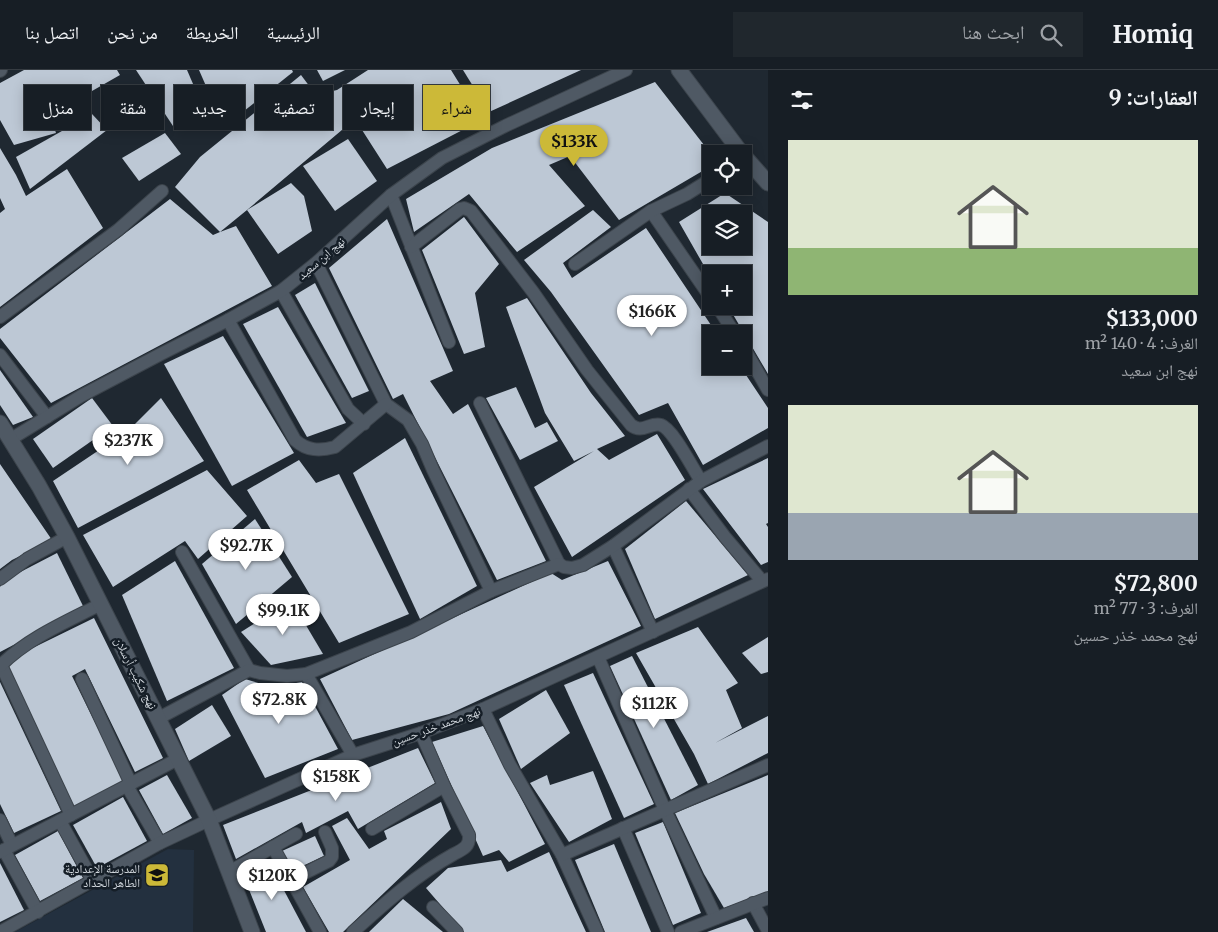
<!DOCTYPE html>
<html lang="ar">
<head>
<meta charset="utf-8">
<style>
	:root { --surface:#171e25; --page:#20272d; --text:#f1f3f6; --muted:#9ea2a7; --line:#363c42; --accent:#ccb938 }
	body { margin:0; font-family:Merriweather,"Noto Naskh Arabic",serif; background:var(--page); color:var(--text); direction:rtl; height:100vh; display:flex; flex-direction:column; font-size:19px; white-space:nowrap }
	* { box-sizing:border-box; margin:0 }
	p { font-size:16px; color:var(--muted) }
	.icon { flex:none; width:28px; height:28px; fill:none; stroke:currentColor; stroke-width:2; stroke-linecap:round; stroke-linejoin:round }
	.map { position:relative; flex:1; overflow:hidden; direction:ltr }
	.side { display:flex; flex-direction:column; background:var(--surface); width:450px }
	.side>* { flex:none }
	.top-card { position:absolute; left:15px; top:15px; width:475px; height:45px; direction:rtl; display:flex; gap:10px }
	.buttons { position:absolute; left:702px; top:75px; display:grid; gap:10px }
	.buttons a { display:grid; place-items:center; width:50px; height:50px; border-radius:0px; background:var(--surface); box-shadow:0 2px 12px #0003,0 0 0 1px var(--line); font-size:25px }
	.price { position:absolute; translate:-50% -42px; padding:0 11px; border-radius:18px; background:#fff; color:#222; font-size:16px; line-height:32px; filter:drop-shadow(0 1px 2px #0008) }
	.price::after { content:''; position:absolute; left:50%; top:30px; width:15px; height:11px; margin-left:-8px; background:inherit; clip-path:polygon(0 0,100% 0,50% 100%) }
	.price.on { background:var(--accent); color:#111 }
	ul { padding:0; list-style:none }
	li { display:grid; align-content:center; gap:10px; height:265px; padding:0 20px }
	li span { display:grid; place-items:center; height:155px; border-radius:0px; color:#555 }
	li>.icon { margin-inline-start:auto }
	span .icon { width:90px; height:90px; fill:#fffc; stroke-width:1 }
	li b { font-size:21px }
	h2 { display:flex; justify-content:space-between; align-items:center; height:60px; padding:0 20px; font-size:21px }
	.chip { padding:0 18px; border-radius:0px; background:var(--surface); box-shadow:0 2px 12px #0003,0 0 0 1px var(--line); font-size:18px; line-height:45px }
	.chip.on { background:var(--accent); color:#111 }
	header { display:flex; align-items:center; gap:30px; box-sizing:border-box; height:70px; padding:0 25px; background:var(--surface); border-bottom:1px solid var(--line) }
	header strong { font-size:24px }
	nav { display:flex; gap:28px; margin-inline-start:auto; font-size:18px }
	.search { width:350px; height:45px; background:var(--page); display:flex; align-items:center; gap:12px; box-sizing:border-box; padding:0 18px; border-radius:0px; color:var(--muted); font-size:19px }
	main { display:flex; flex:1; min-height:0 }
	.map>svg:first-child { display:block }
</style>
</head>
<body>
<header>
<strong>Homiq</strong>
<div class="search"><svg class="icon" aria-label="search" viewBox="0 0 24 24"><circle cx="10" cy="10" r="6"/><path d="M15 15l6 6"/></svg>ابحث هنا</div>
<nav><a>الرئيسية</a><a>الخريطة</a><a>من نحن</a><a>اتصل بنا</a></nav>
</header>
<main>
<section class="side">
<h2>العقارات: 9<svg class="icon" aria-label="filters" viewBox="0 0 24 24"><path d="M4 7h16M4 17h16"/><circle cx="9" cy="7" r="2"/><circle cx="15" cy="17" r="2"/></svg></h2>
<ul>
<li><span style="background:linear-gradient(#dfe7d0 70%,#8fb573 0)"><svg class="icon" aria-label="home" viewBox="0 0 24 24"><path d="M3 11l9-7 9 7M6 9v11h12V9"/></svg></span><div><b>$133,000</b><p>الغرف: 4 · 140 m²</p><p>نهج ابن سعيد</p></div></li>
<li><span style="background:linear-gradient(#dfe7d0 70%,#9aa5b1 0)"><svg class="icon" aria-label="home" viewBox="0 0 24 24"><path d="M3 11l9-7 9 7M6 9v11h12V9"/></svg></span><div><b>$72,800</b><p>الغرف: 3 · 77 m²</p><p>نهج محمد خذر حسين</p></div></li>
</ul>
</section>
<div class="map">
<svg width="768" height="862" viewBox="0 0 768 862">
	<rect width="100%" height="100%" fill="#1f2831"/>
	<!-- built -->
	<path fill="#23303f" d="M168,779L194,780L193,862H15Z"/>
	<!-- building -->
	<g fill="#bdc8d5" fill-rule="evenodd">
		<path d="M24,0H117L120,5L50,45L56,63L14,75L0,50V13Z"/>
		<path d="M136,0H187L203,37L173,56Z"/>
		<path d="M199,0H292L293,2L224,57Z"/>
		<path d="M317,0H345L323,11Z"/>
		<path d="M368,0H451L482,50L387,99L355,49L247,140L291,113L304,126L312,161L278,184L247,140L220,162L236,156L272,216L51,333L0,268V259L170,129L213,165L220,162L175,117L200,87L301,5L316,25L337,20Z"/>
		<path d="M463,0H581L489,42Z"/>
		<path d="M655,12L711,84V96L619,150L570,86L549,95L585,136L517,182L469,124L414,162L406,129L492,78Z"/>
		<path d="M92,44L107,60L30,119L16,87Z"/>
		<path d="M165,63L181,84L139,111L122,88Z"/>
		<path d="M348,69L377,111L335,141L303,96Z"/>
		<path d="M0,78L16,105L26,126L67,99L103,158L0,237V143L5,139L0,128Z"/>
		<path d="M725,123L768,152V304L728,236H744V204H711V208L679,152ZM711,144H744V176H711Z"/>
		<path d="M593,140L611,157L563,193L572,208L646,158L717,264H711V296H740L768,338V358L703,395L668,333L639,345L551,222L524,190Z"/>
		<path d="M464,147L499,194L475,223L485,277L464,284L422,180Z"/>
		<path d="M387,149L453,301L430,311L453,344L468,334L546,491L497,510L403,324L393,329L329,198Z"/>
		<path d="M315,213L369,321L352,328L295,225Z"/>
		<path d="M527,228L591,323L625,366L597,379L609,390L657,364L685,410L572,487L534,417L594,381L574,391L545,343L506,237Z"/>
		<path d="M278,237L346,353L307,367L243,254Z"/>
		<path d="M223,266L294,383L232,416L164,294Z"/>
		<path d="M0,300L33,347L13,355L0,335Z"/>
		<path d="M516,317L535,358L547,352L558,371L520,390L486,328Z"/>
		<path d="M92,328L113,356L53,398L33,369Z"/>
		<path d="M161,328L204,391L78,458L53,411L129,360Z"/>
		<path d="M405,368L477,516L420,549L353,403Z"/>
		<path d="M768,388V453L766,454L768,457V492L761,495L703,419Z"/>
		<path d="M299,390L316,413L339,404L409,544L339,573L247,420Z"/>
		<path d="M0,394L52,470L12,490L0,499Z"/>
		<path d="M207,400L247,446L198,489L185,471L113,517L83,465Z"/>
		<path d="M686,431L748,505L655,549L625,479Z"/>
		<path d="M255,449L292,507L236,554L202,494Z"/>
		<path d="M57,483L84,538L0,582V517L5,510Z"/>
		<path d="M175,491L234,598L167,631L122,525Z"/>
		<path d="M608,491L641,556L449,644L352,670L320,609L551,503L562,510Z"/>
		<path d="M291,530L323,584L271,595L241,562Z"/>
		<path d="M94,548L163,688L135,702L85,599L72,606L125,713L74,738L2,593Z"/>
		<path d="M698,557L738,613L726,620L742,658L715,673L768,646V683L708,714L694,684L636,583Z"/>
		<path d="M768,567V602L761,604L742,583Z"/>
		<path d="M632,586L698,715L671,730L610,596Z"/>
		<path d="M593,603L654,734L624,748L564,615Z"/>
		<path d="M245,609L272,617L302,612L338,679L265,708L222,625Z"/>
		<path d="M0,612L61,741L14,763L0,734Z"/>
		<path d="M546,620L570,663L521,699L499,649Z"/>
		<path d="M212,635L231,666L189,691L175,659Z"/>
		<path d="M483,656L545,774L509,792L499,780L483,786L432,672Z"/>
		<path d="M418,678L435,713L358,759L348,741L306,763L302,752L236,789L223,755Z"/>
		<path d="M593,701L612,749L569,772L530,713L547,705L550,715Z"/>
		<path d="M167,705L192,748L163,764L139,720Z"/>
		<path d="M768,705V822L724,838L704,804L675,743Z"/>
		<path d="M123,727L147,771L97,798L73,755Z"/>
		<path d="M441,732L451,759L343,862H329L303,817L350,790L332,756L347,748L369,779L387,769L384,761Z"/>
		<path d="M663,752L701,843L673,855L635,763Z"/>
		<path d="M58,761L83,808L40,831L15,785Z"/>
		<path d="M315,766L324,786L294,800L282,781Z"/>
		<path d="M614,774L651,862H605L575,790Z"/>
		<path d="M549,782L586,862H464L426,818L448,798L501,790L507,802Z"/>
		<path d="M269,792L306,862H266L242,802Z"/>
		<path d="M0,793L24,840L0,852Z"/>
		<path d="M403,829L443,862H369Z"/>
		<path d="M746,848L754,862H707Z"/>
	</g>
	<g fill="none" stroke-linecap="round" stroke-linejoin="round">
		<defs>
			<g id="street">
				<path d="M0,1L1,0"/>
				<path d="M391,125L449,272"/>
				<path d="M651,141L711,228"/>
				<path d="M411,177L460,139L464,138L471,141L533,222L587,300L631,355C642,364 650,352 661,355C673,359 693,399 701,411"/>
				<path d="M316,193L386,334L408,350L422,374L433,400L491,521"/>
				<path d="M575,194L651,141L687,124L711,109"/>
				<path d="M281,221L348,339L364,354"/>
				<path d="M717,236L735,264"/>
				<path d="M0,247L118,160L162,121"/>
				<path d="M228,250L295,370C307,381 320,381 335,377L386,334"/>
				<path d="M744,278L768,320"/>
				<path d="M0,285L47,347"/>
				<path d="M480,333L559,494"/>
				<path d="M11,369L81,326L159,285L228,250L281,221L316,193L391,125L442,88L505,56L626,0"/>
				<path d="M689,419L725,467L762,511"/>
				<path d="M613,476L653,562"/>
				<path d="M182,482L249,600"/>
				<path d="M0,509L27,489L67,467"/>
				<path d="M598,587L665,740L716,848"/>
				<path d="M1,595L71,745"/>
				<path d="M0,596C28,568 66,552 101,534"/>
				<path d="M306,604L353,685"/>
				<path d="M82,609L131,714"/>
				<path d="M483,639L510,695L562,785L597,862"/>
				<path d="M159,648L249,600L260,603L287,606L306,604L411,562L491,521L559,494L564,497L572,498L583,495L613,476L701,411L768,376"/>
				<path d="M127,716L160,773"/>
				<path d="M0,750L12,775"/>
				<path d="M60,751L93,811"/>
				<path d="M623,758L668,862"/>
				<path d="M372,759L444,716"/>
				<path d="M273,777L320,862"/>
				<path d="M4,780L38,842"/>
				<path d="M0,782L178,689"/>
				<path d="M562,785L768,695"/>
				<path d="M229,802L296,764"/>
				<path d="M291,810L329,791L332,787V778L325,762"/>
				<path d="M753,833L768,861"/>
				<path d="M433,837L457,862"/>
				<path d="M0,862L160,773L209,750L353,685L421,663L483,639L768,509"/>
				<path d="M353,862C385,833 416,805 454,784C464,779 470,776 469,765L444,716L421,663"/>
				<path d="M681,862L768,828"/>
			</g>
			<g id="secondary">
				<path d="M679,0L742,84"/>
				<path d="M744,86L768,113"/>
				<path d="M0,353L39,416L67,467L209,750L252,862"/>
			</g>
		</defs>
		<!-- street casing -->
		<use href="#street" stroke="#3c444c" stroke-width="14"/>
		<!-- secondary casing -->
		<use href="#secondary" stroke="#3c444c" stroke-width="17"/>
		<!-- street -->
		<use href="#street" stroke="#4f5964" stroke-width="12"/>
		<!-- secondary -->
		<use href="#secondary" stroke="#4f5964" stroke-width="15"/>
	</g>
	<!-- icons -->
	<defs>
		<symbol id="school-square" viewBox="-11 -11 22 22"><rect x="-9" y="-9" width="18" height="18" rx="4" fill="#ccb938" stroke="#151e27"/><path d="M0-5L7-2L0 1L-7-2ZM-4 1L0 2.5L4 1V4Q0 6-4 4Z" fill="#111"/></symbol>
	</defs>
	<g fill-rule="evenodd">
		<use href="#school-square" x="143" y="791" width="28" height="28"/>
	</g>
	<g text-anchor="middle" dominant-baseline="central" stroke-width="5" stroke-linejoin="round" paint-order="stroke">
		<!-- street labels -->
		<g font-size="12" fill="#d1d7dd" stroke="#151e27">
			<text transform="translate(321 188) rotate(-41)">نهج ابن سعيد</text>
			<text transform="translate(136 603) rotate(63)">نهج شكيب أرسلان</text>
			<text transform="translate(436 656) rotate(-20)">نهج محمد خذر حسين</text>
		</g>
		<!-- poi labels -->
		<g font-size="12" fill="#d1d7dd" stroke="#151e27" text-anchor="end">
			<text x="140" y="798">المدرسة الإعدادية<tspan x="140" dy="14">الطاهر الحداد</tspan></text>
		</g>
	</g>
</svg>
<div class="buttons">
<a><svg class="icon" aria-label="locate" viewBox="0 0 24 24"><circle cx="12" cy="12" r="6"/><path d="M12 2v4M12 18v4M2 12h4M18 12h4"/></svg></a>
<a><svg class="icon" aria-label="layers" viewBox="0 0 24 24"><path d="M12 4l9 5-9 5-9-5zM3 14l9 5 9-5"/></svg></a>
<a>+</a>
<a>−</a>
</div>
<b class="price on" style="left:574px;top:97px">$133K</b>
<b class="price" style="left:652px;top:267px">$166K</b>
<b class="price" style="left:128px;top:396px">$237K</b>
<b class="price" style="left:246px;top:501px">$92.7K</b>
<b class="price" style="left:283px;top:566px">$99.1K</b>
<b class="price" style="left:279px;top:655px">$72.8K</b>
<b class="price" style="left:654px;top:659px">$112K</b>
<b class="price" style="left:336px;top:732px">$158K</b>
<b class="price" style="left:272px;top:831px">$120K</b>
<div class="top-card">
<a class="chip on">شراء</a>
<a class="chip">إيجار</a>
<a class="chip">تصفية</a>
<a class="chip">جديد</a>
<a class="chip">شقة</a>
<a class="chip">منزل</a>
</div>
</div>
</main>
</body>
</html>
